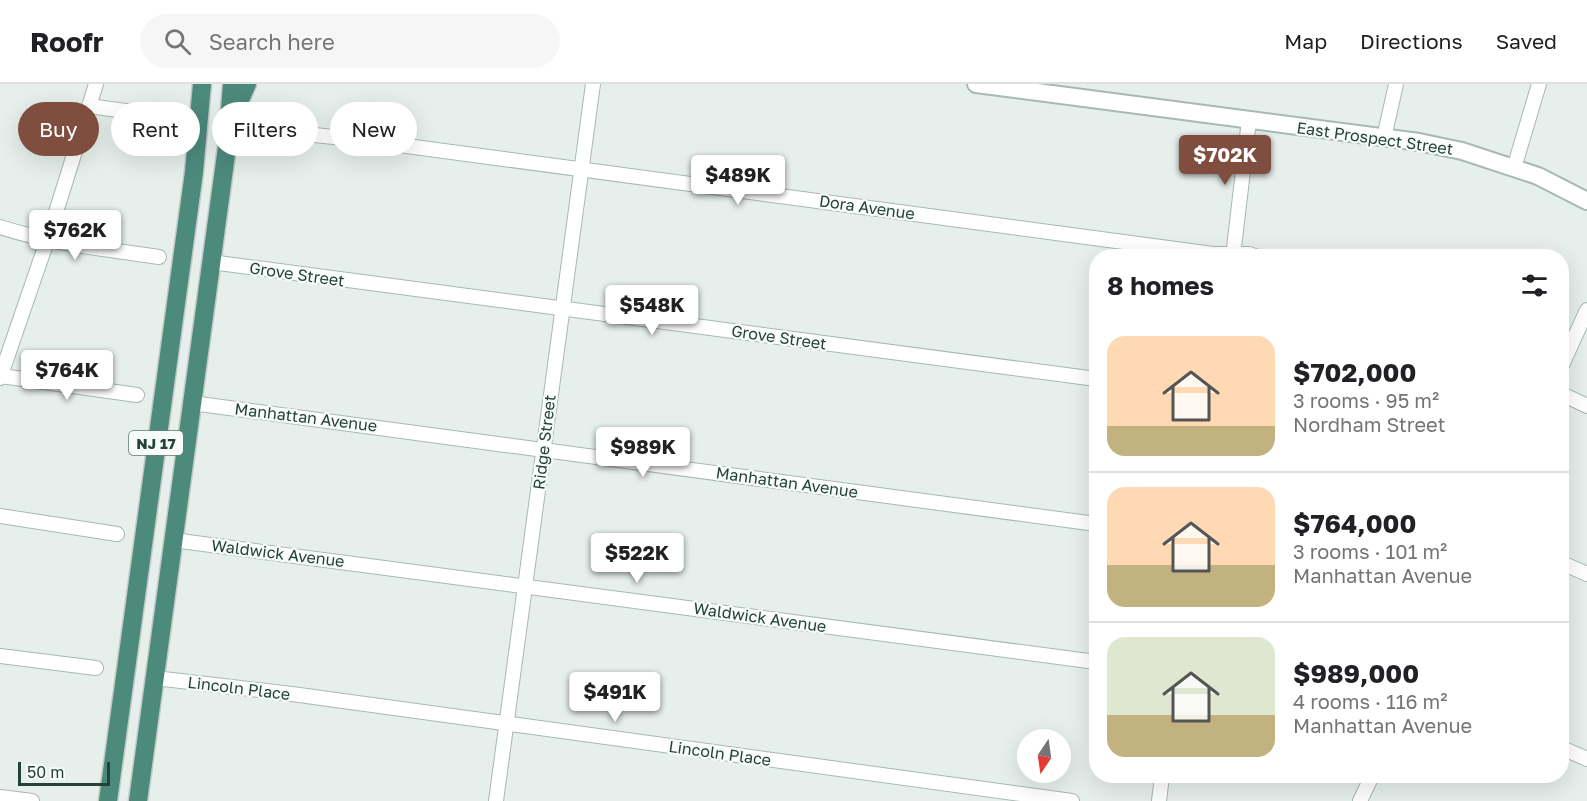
<!DOCTYPE html>
<html lang="en">
<head>
<meta charset="utf-8">
<style>
	:root { --surface:#fff; --page:#f6f6f6; --text:#202124; --muted:#757577; --line:#e0e0e0; --accent:#7f4e3f }
	body { margin:0; font-family:"Golos Text",sans-serif; background:var(--page); color:var(--text); height:100vh; display:flex; flex-direction:column; font-size:22px; white-space:nowrap }
	* { box-sizing:border-box; margin:0 }
	p { font-size:20px; color:var(--muted) }
	.icon { flex:none; width:33px; height:33px; fill:none; stroke:currentColor; stroke-width:2; stroke-linecap:round; stroke-linejoin:round }
	.map { position:relative; flex:1; overflow:hidden }
	.side { position:absolute; left:1089px; top:165px; width:480px; height:534px; display:flex; flex-direction:column; background:var(--surface); border-radius:24px; box-shadow:0 6px 24px #0002 }
	.side>* { flex:none }
	.top-card { position:absolute; left:18px; top:18px; width:570px; height:54px; display:flex; gap:12px }
	.needle { width:39px; rotate:193deg }
	.buttons { position:absolute; left:1017px; top:645px; display:grid; gap:12px }
	.buttons a { display:grid; place-items:center; width:54px; height:54px; border-radius:50%; background:var(--surface); box-shadow:0 6px 24px #0002; font-size:30px }
	.scale { position:absolute; left:18px; bottom:15px; width:92px; box-sizing:border-box; padding-left:6px; border:3px solid #24423a; border-top:0; font-size:16px; line-height:21px; white-space:nowrap; color:#24423a; -webkit-text-stroke:4px #f7fbf9; paint-order:stroke }
	.price { position:absolute; translate:-50% -51px; padding:0 14px; border-radius:6px; background:#fff; color:#222; font-size:20px; line-height:39px; filter:drop-shadow(0 2px 3px #0008) }
	.price::after { content:''; position:absolute; left:50%; top:36px; width:18px; height:14px; margin-left:-9px; background:inherit; clip-path:polygon(0 0,100% 0,50% 100%) }
	.price.active { background:var(--accent); color:#fff }
	ul { padding:0; list-style:none }
	li { display:flex; align-items:center; gap:18px; height:150px; padding:0 18px }
	li+li { border-top:2px solid var(--line) }
	li span { display:grid; place-items:center; flex:none; width:168px; height:120px; border-radius:18px; color:#555 }
	li>.icon { margin-inline-start:auto }
	span .icon { width:72px; height:72px; fill:#fffc; stroke-width:1 }
	li b { font-size:26px }
	h2 { display:flex; justify-content:space-between; align-items:center; height:72px; padding:0 18px; font-size:26px }
	.chip { padding:0 21px; border-radius:27px; background:var(--surface); box-shadow:0 6px 24px #0002; font-size:21px; line-height:54px }
	.chip.active { background:var(--accent); color:#fff }
	header { display:flex; align-items:center; gap:36px; box-sizing:border-box; height:84px; padding:0 30px; background:var(--surface); border-bottom:2px solid var(--line) }
	header strong { font-size:28px }
	nav { display:flex; gap:33px; margin-inline-start:auto; font-size:21px }
	.search { width:420px; height:54px; background:var(--page); display:flex; align-items:center; gap:15px; box-sizing:border-box; padding:0 21px; border-radius:33px; color:var(--muted); font-size:22px }
	.map>svg:first-child { display:block }
</style>
</head>
<body>
<header>
<strong>Roofr</strong>
<div class="search"><svg class="icon" aria-label="search" viewBox="0 0 24 24"><circle cx="10" cy="10" r="6"/><path d="M15 15l6 6"/></svg>Search here</div>
<nav><a>Map</a><a>Directions</a><a>Saved</a></nav>
</header>
<div class="map">
<svg width="1587" height="717" viewBox="0 0 1587 717">
	<rect width="100%" height="100%" fill="#e6efeb"/>
	<g fill="none" stroke-linecap="round" stroke-linejoin="round">
		<defs>
			<g id="minor">
				<path d="M89,22L169,33"/>
				<path d="M229,42L362,56L1213,170H1249L1255,172"/>
				<path d="M1384,54L1396,0"/>
				<path d="M1514,84L1539,0"/>
				<path d="M0,143C53,160 104,165 159,173"/>
				<path d="M1233,172L1249,36"/>
				<path d="M211,178L1096,295"/>
				<path d="M1562,281L1587,226"/>
				<path d="M1,292L137,311"/>
				<path d="M0,294L47,157L96,0"/>
				<path d="M1562,310L1587,322"/>
				<path d="M192,319L1096,440"/>
				<path d="M0,432L117,450"/>
				<path d="M173,456L1096,578"/>
				<path d="M1562,479L1587,490"/>
				<path d="M0,572L96,584"/>
				<path d="M155,594L292,610L1072,717"/>
				<path d="M1562,664L1587,675"/>
				<path d="M0,713L32,717"/>
				<path d="M496,717L593,0"/>
				<path d="M1159,717L1162,692"/>
				<path d="M1360,717L1372,692"/>
			</g>
			<path id="tertiary" d="M976,0L1419,58L1462,67L1538,92L1587,117"/>
			<g id="trunk">
				<path d="M234,29L247,0"/>
				<path d="M108,717L194,88L202,0"/>
				<path d="M138,717L227,63L232,0"/>
			</g>
		</defs>
		<!-- minor casing -->
		<use href="#minor" stroke="#a8b8b2" stroke-width="16"/>
		<!-- tertiary casing -->
		<use href="#tertiary" stroke="#a8b8b2" stroke-width="20"/>
		<!-- trunk casing -->
		<use href="#trunk" stroke="#c2cac8" stroke-width="21"/>
		<!-- minor -->
		<use href="#minor" stroke="#fff" stroke-width="14"/>
		<!-- tertiary -->
		<use href="#tertiary" stroke="#fff" stroke-width="16"/>
		<!-- trunk -->
		<use href="#trunk" stroke="#4c8a7c" stroke-width="18"/>
	</g>
	<g text-anchor="middle" dominant-baseline="central" stroke-width="4.5" stroke-linejoin="round" paint-order="stroke">
		<!-- shield labels -->
		<rect fill="#f7fbf9" stroke="#637a73" stroke-width="1.5" x="129" y="347" width="54" height="24" rx="4.5"/>
		<g font-size="15" font-weight="bold" fill="#24423a">
			<text x="156" y="359">NJ 17</text>
		</g>
		<!-- street labels -->
		<g font-size="16" fill="#24423a" stroke="#f7fbf9">
			<text transform="translate(1375 54) rotate(8)">East Prospect Street</text>
			<text transform="translate(867 123) rotate(8)">Dora Avenue</text>
			<text transform="translate(297 190) rotate(8)">Grove Street</text>
			<text transform="translate(779 253) rotate(8)">Grove Street</text>
			<text transform="translate(306 333) rotate(7)">Manhattan Avenue</text>
			<text transform="translate(544 358) rotate(-83)">Ridge Street</text>
			<text transform="translate(787 398) rotate(8)">Manhattan Avenue</text>
			<text transform="translate(278 469) rotate(7)">Waldwick Avenue</text>
			<text transform="translate(760 533) rotate(8)">Waldwick Avenue</text>
			<text transform="translate(239 604) rotate(7)">Lincoln Place</text>
			<text transform="translate(720 669) rotate(8)">Lincoln Place</text>
		</g>
	</g>
</svg>
<div class="buttons">
<a><svg class="needle" viewBox="-14 -14 28 28"><path d="M0-13l5 13h-10z" fill="#e53935"/><path d="M0 13l5-13h-10z" fill="#757577"/></svg></a>
</div>
<div class="scale">50 m</div>
<b class="price active" style="left:1225px;top:102px">$702K</b>
<b class="price" style="left:738px;top:122px">$489K</b>
<b class="price" style="left:75px;top:177px">$762K</b>
<b class="price" style="left:652px;top:252px">$548K</b>
<b class="price" style="left:67px;top:317px">$764K</b>
<b class="price" style="left:643px;top:394px">$989K</b>
<b class="price" style="left:637px;top:500px">$522K</b>
<b class="price" style="left:615px;top:639px">$491K</b>
<div class="top-card">
<a class="chip active">Buy</a>
<a class="chip">Rent</a>
<a class="chip">Filters</a>
<a class="chip">New</a>
</div>
<section class="side">
<h2>8 homes<svg class="icon" aria-label="filters" viewBox="0 0 24 24"><path d="M4 7h16M4 17h16"/><circle cx="9" cy="7" r="2"/><circle cx="15" cy="17" r="2"/></svg></h2>
<ul>
<li><span style="background:linear-gradient(#ffd9b3 75%,#c2b280 0)"><svg class="icon" aria-label="home" viewBox="0 0 24 24"><path d="M3 11l9-7 9 7M6 9v11h12V9"/></svg></span><div><b>$702,000</b><p>3 rooms · 95 m²</p><p>Nordham Street</p></div></li>
<li><span style="background:linear-gradient(#ffd9b3 65%,#c2b280 0)"><svg class="icon" aria-label="home" viewBox="0 0 24 24"><path d="M3 11l9-7 9 7M6 9v11h12V9"/></svg></span><div><b>$764,000</b><p>3 rooms · 101 m²</p><p>Manhattan Avenue</p></div></li>
<li><span style="background:linear-gradient(#dfe7d0 65%,#c2b280 0)"><svg class="icon" aria-label="home" viewBox="0 0 24 24"><path d="M3 11l9-7 9 7M6 9v11h12V9"/></svg></span><div><b>$989,000</b><p>4 rooms · 116 m²</p><p>Manhattan Avenue</p></div></li>
</ul>
</section>
</div>
</body>
</html>
